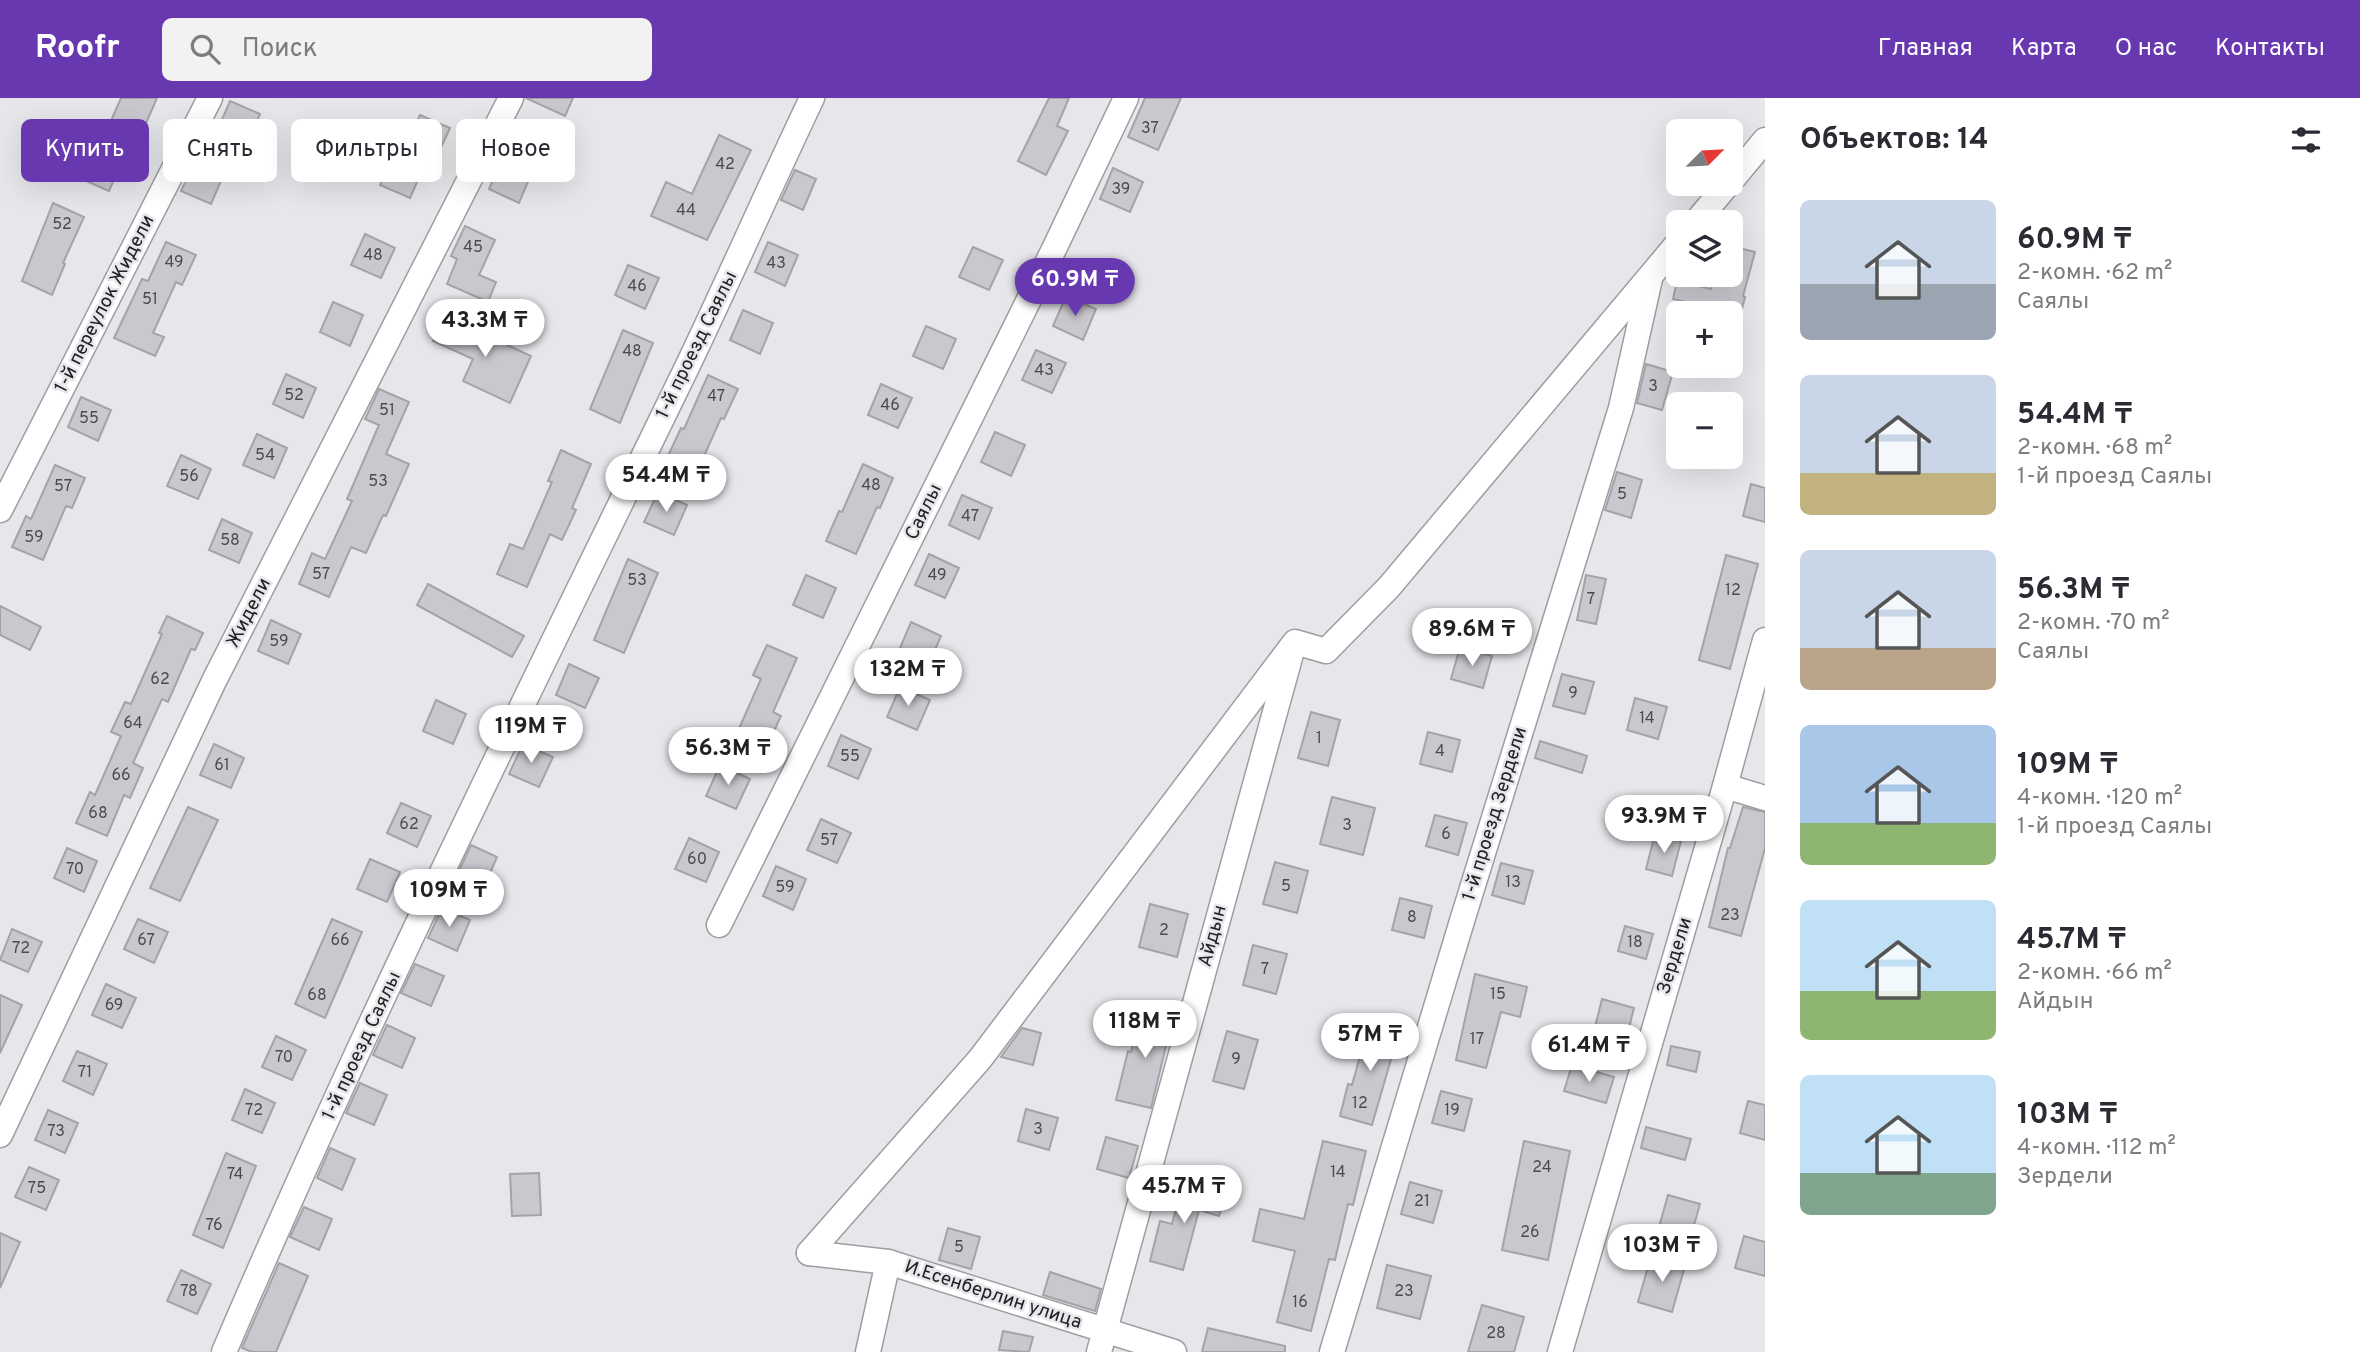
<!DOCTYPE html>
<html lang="ru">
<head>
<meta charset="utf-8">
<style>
	:root { --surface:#fff; --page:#f2f2f3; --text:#2b2b33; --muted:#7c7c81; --accent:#6838b0 }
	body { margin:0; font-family:Overpass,sans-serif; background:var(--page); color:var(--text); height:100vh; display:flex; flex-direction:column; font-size:26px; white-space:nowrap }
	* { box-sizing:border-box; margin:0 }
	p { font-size:23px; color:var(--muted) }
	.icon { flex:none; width:38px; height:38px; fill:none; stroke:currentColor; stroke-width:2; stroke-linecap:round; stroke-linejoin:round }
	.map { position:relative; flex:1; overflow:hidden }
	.side { display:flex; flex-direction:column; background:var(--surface); width:595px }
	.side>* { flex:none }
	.hud { position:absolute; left:21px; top:21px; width:665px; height:63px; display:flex; gap:14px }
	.needle { width:46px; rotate:66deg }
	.fabs { position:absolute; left:1666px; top:21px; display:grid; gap:14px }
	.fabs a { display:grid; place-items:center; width:77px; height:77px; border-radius:10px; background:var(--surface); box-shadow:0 7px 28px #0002; font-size:35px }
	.price { position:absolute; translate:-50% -60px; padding:0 16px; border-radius:24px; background:#fff; color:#222; font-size:23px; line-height:46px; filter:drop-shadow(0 2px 4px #0008) }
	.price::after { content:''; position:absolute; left:50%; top:42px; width:21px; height:16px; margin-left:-10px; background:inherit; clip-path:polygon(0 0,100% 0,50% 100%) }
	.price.current { background:var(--accent); color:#fff }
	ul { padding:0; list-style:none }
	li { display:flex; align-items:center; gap:21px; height:175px; padding:0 35px }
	li span { display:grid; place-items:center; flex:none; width:196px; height:140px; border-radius:10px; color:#555 }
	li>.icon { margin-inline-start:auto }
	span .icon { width:84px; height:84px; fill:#fffc; stroke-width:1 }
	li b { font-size:30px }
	h2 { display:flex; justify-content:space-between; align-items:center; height:84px; padding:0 35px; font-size:30px }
	.pill { padding:0 24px; border-radius:10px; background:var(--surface); box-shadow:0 7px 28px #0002; font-size:24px; line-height:63px }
	.pill.current { background:var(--accent); color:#fff }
	header { display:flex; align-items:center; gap:42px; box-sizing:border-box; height:98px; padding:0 35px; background:var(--accent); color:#fff }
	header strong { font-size:33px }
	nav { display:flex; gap:38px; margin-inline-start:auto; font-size:24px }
	.search { width:490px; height:63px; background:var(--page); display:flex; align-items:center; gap:18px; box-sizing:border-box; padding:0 24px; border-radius:10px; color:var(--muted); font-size:26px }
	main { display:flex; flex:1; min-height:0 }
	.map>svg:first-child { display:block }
</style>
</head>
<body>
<header>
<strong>Roofr</strong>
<div class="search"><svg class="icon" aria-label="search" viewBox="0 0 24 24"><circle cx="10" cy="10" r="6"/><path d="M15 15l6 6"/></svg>Поиск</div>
<nav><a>Главная</a><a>Карта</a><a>О нас</a><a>Контакты</a></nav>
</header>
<main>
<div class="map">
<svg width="1765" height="1254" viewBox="0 0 1765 1254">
	<rect width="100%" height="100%" fill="#e7e6eb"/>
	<!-- building -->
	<g fill="#cac8ce" stroke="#a4a3a8" stroke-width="2">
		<path d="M121,0H157L133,55L127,52L109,93L79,80L92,50L98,52Z"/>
		<path d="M526,0H573L565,18Z"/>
		<path d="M1049,0H1069L1057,28L1068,33L1046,77L1018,63Z"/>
		<path d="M1145,0H1181L1158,52L1128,39Z"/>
		<path d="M230,3L260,16L247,47L217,33Z"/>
		<path d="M420,17L450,30L436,60L429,57L410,100L380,87L393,56L401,60Z"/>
		<path d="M719,37L751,52L707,142L651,118L666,84L692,96Z"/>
		<path d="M502,61L532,74L519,105L489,91Z"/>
		<path d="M195,63L224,76L211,106L181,93Z"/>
		<path d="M1113,70L1143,84L1130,114L1100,101Z"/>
		<path d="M795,72L816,81L803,112L781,102Z"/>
		<path d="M53,105L84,119L63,165L65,166L52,197L22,183Z"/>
		<path d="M465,128L495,142L479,177L496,184L488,204L447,186L457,161L451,158Z"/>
		<path d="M365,136L395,150L381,180L351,167Z"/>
		<path d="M166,144L196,157L182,187L176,184L153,235L164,239L155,258L114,240L142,181L148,183Z"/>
		<path d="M768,144L798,157L785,188L755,174Z"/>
		<path d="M1731,148L1755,154L1743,198L1745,199L1741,215H1706L1708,209L1673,201L1677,183L1711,191L1715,177H1731Z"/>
		<path d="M973,149L1003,162L989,192L959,179Z"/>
		<path d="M628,167L659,180L645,211L615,197Z"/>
		<path d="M1066,198L1096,211L1083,242L1053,228Z"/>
		<path d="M333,204L363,217L350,248L320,234Z"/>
		<path d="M743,212L773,225L760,256L730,242Z"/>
		<path d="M444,218L531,258L510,305L463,283L473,261L433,243Z"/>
		<path d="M926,228L956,241L943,271L913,258Z"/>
		<path d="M623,232L653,245L620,325L590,311Z"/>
		<path d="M1036,252L1066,265L1052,295L1022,282Z"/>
		<path d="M1646,266L1673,274L1662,312L1637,305Z"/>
		<path d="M286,276L316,290L303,320L273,306Z"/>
		<path d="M708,277L738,291L724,321L721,320L697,374L667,360L681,330L684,331Z"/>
		<path d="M881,286L912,300L898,330L868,317Z"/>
		<path d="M379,291L409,304L386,356L409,366L386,418L383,417L366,455L351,449L329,499L299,486L312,455L325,461L352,403L347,401L379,327L365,321Z"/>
		<path d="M81,299L111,312L98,343L68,329Z"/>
		<path d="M995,334L1025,347L1011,378L981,364Z"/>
		<path d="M257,336L287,350L274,380L243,367Z"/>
		<path d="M561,352L591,366L572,410L576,412L562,442L550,436L527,489L497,476L510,446L523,451L552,384L548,383Z"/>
		<path d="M181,357L211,371L198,401L167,388Z"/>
		<path d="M863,366L893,380L880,410L877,409L856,456L826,443L839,413L842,414Z"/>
		<path d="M55,367L85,380L72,410L66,408L43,462L12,449L26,418L31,421Z"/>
		<path d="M1617,374L1642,382L1631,420L1605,412Z"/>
		<path d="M1751,386L1765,390V424L1743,418Z"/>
		<path d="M658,394L687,407L674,437L644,424Z"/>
		<path d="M962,397L992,410L979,441L949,427Z"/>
		<path d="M222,421L252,435L239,465L209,452Z"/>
		<path d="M929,456L959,470L945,500L915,487Z"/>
		<path d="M1726,457L1758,466L1730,571L1699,562Z"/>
		<path d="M628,461L658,475L624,555L594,542Z"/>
		<path d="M806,477L836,490L823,520L793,507Z"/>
		<path d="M1586,477L1606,481L1596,526L1577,522Z"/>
		<path d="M428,486L524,538L512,559L417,507Z"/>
		<path d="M0,508L41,529L30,552L0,537Z"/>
		<path d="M167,518L203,535L195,552L191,551L168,604L162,601L133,665L143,670L130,700L124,697L107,738L76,725L90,694L95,697L121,638L111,634L125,604L131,606L162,536L159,535Z"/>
		<path d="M271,522L301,536L288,566L258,553Z"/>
		<path d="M911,524L941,538L928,568L898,555Z"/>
		<path d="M767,547L797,560L773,614L781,618L767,648L737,635L761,581L753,577Z"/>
		<path d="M1460,549L1492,558L1483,590L1451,581Z"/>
		<path d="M569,566L599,580L585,610L556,597Z"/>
		<path d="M1562,576L1594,584L1585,616L1553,608Z"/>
		<path d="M900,589L930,602L917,632L887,619Z"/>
		<path d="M1635,600L1667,609L1658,641L1627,632Z"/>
		<path d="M436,602L466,616L453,646L423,633Z"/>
		<path d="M1311,614L1340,622L1328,668L1298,660Z"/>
		<path d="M1428,634L1460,642L1452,674L1420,666Z"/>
		<path d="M841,637L871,651L858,681L828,668Z"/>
		<path d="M1540,643L1587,658L1582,675L1535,660Z"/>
		<path d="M214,646L244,660L231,690L200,677Z"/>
		<path d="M523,646L553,659L539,689L509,676Z"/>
		<path d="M720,667L750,681L736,711L706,698Z"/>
		<path d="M1332,699L1375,710L1363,757L1320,746Z"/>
		<path d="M401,705L431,718L417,749L387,735Z"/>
		<path d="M188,709L218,722L180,803L150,790Z"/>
		<path d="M1743,709L1765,714V750L1741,838L1709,829L1728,750H1730Z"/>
		<path d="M1435,717L1467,725L1458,757L1426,748Z"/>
		<path d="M821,721L851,735L837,765L807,752Z"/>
		<path d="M1655,736L1681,743L1672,778L1646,771Z"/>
		<path d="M689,740L719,754L706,784L675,771Z"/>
		<path d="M471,747L497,759L484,789L457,777Z"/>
		<path d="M67,750L97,763L84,794L54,780Z"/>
		<path d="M370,761L400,774L387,804L357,791Z"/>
		<path d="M1275,764L1308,773L1297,815L1263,806Z"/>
		<path d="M1501,765L1533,773L1524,806L1492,797Z"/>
		<path d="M776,768L806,781L793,812L763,798Z"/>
		<path d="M1400,800L1432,808L1424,840L1392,832Z"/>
		<path d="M1150,806L1188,816L1177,859L1139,849Z"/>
		<path d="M442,810L470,822L457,853L428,840Z"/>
		<path d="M138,821L168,834L154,865L124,851Z"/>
		<path d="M332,821L362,834L325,920L295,906Z"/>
		<path d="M1625,828L1653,836L1646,861L1618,853Z"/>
		<path d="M12,831L42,844L28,874L0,862Z"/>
		<path d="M1253,847L1287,856L1276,896L1243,887Z"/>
		<path d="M415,866L444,878L431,908L401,895Z"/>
		<path d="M1475,876L1527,889L1520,919L1501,914L1486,970L1456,962Z"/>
		<path d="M106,886L136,900L122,930L92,917Z"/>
		<path d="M0,897L22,907L0,955Z"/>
		<path d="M1602,901L1634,910L1626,942L1594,933Z"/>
		<path d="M1142,911L1173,919L1151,1010L1116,1002L1128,953L1131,954Z"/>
		<path d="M1370,922L1400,930L1372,1027L1340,1018L1348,986L1352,987Z"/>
		<path d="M387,927L415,940L402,970L373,957Z"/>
		<path d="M1022,930L1041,935L1033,967L1001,959Z"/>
		<path d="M1227,933L1258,942L1244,991L1213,983Z"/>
		<path d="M276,938L306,952L292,982L262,969Z"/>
		<path d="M1671,948L1700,954L1696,974L1667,967Z"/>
		<path d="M77,953L107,966L93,997L63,983Z"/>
		<path d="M1572,967L1614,979L1606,1005L1564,993Z"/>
		<path d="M360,985L387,997L374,1027L346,1015Z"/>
		<path d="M245,991L275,1005L262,1035L232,1022Z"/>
		<path d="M1441,993L1472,1001L1464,1033L1432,1025Z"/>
		<path d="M1748,1003L1765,1007V1042L1740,1035Z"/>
		<path d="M1026,1011L1058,1020L1049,1052L1018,1043Z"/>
		<path d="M48,1012L78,1025L65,1055L35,1042Z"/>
		<path d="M1646,1029L1691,1041L1685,1062L1641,1050Z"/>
		<path d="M1106,1039L1138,1048L1129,1080L1097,1071Z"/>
		<path d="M1323,1043L1366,1053L1353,1107L1348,1106L1335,1162L1329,1161L1311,1233L1277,1224L1295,1153L1253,1143L1260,1111L1304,1121Z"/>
		<path d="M1524,1043L1570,1053L1548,1162L1502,1152Z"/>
		<path d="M330,1050L355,1061L342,1092L317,1080Z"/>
		<path d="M226,1055L256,1068L223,1150L193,1137Z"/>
		<path d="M29,1069L59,1082L46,1112L15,1099Z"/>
		<path d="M539,1075L541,1117L512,1118L510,1076Z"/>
		<path d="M1410,1084L1442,1093L1433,1125L1401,1116Z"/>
		<path d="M1183,1085L1225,1097L1219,1118L1199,1112L1183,1172L1150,1163L1160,1123L1172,1126Z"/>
		<path d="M1668,1097L1700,1106L1691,1138L1659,1129Z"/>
		<path d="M304,1109L332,1121L319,1152L290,1139Z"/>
		<path d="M948,1130L980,1139L971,1171L939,1162Z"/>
		<path d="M0,1135L20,1144L0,1190Z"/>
		<path d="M1744,1138L1765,1144V1178L1735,1170Z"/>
		<path d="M1651,1158L1685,1168L1672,1214L1638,1204Z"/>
		<path d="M279,1165L308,1178L276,1254H252L242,1250Z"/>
		<path d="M1387,1167L1431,1178L1420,1221L1377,1210Z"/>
		<path d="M181,1172L211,1186L197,1216L167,1203Z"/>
		<path d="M1050,1174L1101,1191L1095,1213L1043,1197Z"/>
		<path d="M1482,1207L1524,1219L1514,1254H1468Z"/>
		<path d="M1208,1230L1285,1248V1254H1202Z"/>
		<path d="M1003,1233L1033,1239L1029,1254L999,1252Z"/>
	</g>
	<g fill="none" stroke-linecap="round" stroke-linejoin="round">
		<defs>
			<g id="minor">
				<path d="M1731,83L1765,42"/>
				<path d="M1696,124L1728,86"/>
				<path d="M0,412L210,0"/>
				<path d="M1725,688L1765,700"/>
				<path d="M719,827L1055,149L1126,0"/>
				<path d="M0,1037L214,583L511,0"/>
				<path d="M809,1155L980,961L1295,544L1326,553L1389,489L1678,145"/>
				<path d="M809,1155L888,1164L1174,1254"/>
				<path d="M224,1254C367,919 530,592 689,265C731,177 770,88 812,0"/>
				<path d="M868,1254L888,1164"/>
				<path d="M1099,1254L1291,556"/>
				<path d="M1332,1254L1462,823L1621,310L1650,181"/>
				<path d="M1560,1254L1725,688L1765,542"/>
			</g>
		</defs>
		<!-- minor casing -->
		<use href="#minor" stroke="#9e9da2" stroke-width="27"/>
		<!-- minor -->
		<use href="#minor" stroke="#fff" stroke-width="24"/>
	</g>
	<g text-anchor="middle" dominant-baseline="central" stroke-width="5" stroke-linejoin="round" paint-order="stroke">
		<!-- number labels -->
		<g font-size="16" fill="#4b4b4e">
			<text x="1150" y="31">37</text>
			<text x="725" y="67">42</text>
			<text x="1121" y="92">39</text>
			<text x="686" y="113">44</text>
			<text x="62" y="127">52</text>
			<text x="473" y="150">45</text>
			<text x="373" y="158">48</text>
			<text x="174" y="165">49</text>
			<text x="776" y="166">43</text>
			<text x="637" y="189">46</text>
			<text x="150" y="202">51</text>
			<text x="632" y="254">48</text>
			<text x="1044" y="273">43</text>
			<text x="1653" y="289">3</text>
			<text x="294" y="298">52</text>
			<text x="716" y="299">47</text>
			<text x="890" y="308">46</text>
			<text x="387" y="313">51</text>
			<text x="89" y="321">55</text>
			<text x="265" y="358">54</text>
			<text x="189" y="379">56</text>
			<text x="378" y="384">53</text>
			<text x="871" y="388">48</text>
			<text x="63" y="389">57</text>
			<text x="1622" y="397">5</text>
			<text x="970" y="419">47</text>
			<text x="34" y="440">59</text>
			<text x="230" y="443">58</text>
			<text x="321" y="477">57</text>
			<text x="937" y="478">49</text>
			<text x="637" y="483">53</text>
			<text x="1733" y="493">12</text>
			<text x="1591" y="502">7</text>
			<text x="279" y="544">59</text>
			<text x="160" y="582">62</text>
			<text x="1573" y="596">9</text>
			<text x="1647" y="621">14</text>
			<text x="133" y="626">64</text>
			<text x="1319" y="641">1</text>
			<text x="1440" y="654">4</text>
			<text x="850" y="659">55</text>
			<text x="222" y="668">61</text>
			<text x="121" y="678">66</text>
			<text x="98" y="716">68</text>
			<text x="409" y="727">62</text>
			<text x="1347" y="728">3</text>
			<text x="1446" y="737">6</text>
			<text x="829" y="743">57</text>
			<text x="697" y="762">60</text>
			<text x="75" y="772">70</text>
			<text x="1513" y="785">13</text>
			<text x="1286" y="789">5</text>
			<text x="785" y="790">59</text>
			<text x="1730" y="818">23</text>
			<text x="1412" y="820">8</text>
			<text x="1164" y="833">2</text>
			<text x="146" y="843">67</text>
			<text x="340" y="843">66</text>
			<text x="1635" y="845">18</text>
			<text x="21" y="851">72</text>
			<text x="1265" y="872">7</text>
			<text x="1498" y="897">15</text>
			<text x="317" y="898">68</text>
			<text x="114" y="908">69</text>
			<text x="1477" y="942">17</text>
			<text x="284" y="960">70</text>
			<text x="1236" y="962">9</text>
			<text x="85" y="975">71</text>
			<text x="1360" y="1006">12</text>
			<text x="254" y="1013">72</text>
			<text x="1452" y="1013">19</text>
			<text x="1038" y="1032">3</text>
			<text x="56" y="1034">73</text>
			<text x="1542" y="1070">24</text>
			<text x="1338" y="1075">14</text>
			<text x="235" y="1077">74</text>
			<text x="37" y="1091">75</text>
			<text x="1422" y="1104">21</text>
			<text x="214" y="1128">76</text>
			<text x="1530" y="1135">26</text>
			<text x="959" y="1150">5</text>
			<text x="189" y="1194">78</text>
			<text x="1404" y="1194">23</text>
			<text x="1300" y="1205">16</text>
			<text x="1496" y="1236">28</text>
		</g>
		<!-- street labels -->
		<g font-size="19" fill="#212123" stroke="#e7e6eb">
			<text transform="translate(105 206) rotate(-63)">1-й переулок Жидели</text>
			<text transform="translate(697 247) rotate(-64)">1-й проезд Саялы</text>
			<text transform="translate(924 414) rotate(-64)">Саялы</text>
			<text transform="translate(249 515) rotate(-63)">Жидели</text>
			<text transform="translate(1495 716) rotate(-73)">1-й проезд Зердели</text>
			<text transform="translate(1213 838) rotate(-75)">Айдын</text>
			<text transform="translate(1675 858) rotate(-73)">Зердели</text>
			<text transform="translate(362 948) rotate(-65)">1-й проезд Саялы</text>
			<text transform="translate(993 1197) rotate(18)">И.Есенберлин улица</text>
		</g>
	</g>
</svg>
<div class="fabs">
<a><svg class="needle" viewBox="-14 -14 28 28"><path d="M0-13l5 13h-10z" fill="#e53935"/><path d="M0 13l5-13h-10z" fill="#7c7c81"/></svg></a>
<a><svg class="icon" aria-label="layers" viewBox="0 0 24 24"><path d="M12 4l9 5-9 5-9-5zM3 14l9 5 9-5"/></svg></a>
<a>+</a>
<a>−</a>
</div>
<b class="price current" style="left:1075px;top:220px">60.9M ₸</b>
<b class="price" style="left:485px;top:261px">43.3M ₸</b>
<b class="price" style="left:666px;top:416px">54.4M ₸</b>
<b class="price" style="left:1472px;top:570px">89.6M ₸</b>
<b class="price" style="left:908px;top:610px">132M ₸</b>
<b class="price" style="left:531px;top:667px">119M ₸</b>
<b class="price" style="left:728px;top:689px">56.3M ₸</b>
<b class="price" style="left:1664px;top:757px">93.9M ₸</b>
<b class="price" style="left:449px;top:831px">109M ₸</b>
<b class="price" style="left:1145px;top:962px">118M ₸</b>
<b class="price" style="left:1370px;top:975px">57M ₸</b>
<b class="price" style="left:1589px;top:986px">61.4M ₸</b>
<b class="price" style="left:1184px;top:1127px">45.7M ₸</b>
<b class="price" style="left:1662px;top:1186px">103M ₸</b>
<div class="hud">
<a class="pill current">Купить</a>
<a class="pill">Снять</a>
<a class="pill">Фильтры</a>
<a class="pill">Новое</a>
</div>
</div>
<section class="side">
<h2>Объектов: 14<svg class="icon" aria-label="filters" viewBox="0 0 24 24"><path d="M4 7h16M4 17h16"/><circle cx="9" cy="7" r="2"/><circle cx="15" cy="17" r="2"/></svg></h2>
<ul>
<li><span style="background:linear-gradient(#c9d6e8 60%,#9aa5b1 0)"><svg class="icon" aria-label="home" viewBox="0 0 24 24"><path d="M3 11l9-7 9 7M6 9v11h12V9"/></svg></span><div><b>60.9M ₸</b><p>2-комн. · 62 m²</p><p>Саялы</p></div></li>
<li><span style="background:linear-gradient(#c9d6e8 70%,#c2b280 0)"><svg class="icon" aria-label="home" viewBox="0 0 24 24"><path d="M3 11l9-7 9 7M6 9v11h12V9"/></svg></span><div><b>54.4M ₸</b><p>2-комн. · 68 m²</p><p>1-й проезд Саялы</p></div></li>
<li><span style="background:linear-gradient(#c9d6e8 70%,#b9a48a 0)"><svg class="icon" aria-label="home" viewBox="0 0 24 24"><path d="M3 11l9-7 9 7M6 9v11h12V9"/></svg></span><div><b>56.3M ₸</b><p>2-комн. · 70 m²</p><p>Саялы</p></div></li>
<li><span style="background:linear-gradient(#a9c7e8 70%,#8fb573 0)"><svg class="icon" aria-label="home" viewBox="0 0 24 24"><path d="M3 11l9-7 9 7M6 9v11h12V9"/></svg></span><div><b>109M ₸</b><p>4-комн. · 120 m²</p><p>1-й проезд Саялы</p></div></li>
<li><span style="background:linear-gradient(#bfe0f5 65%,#8fb573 0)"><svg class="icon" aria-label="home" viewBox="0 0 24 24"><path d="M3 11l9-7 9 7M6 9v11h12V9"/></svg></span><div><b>45.7M ₸</b><p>2-комн. · 66 m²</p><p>Айдын</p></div></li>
<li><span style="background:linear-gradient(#bfe0f5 70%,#7fa58c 0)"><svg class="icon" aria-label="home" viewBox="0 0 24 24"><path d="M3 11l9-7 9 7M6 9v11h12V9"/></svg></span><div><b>103M ₸</b><p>4-комн. · 112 m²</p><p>Зердели</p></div></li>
</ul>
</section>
</main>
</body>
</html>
